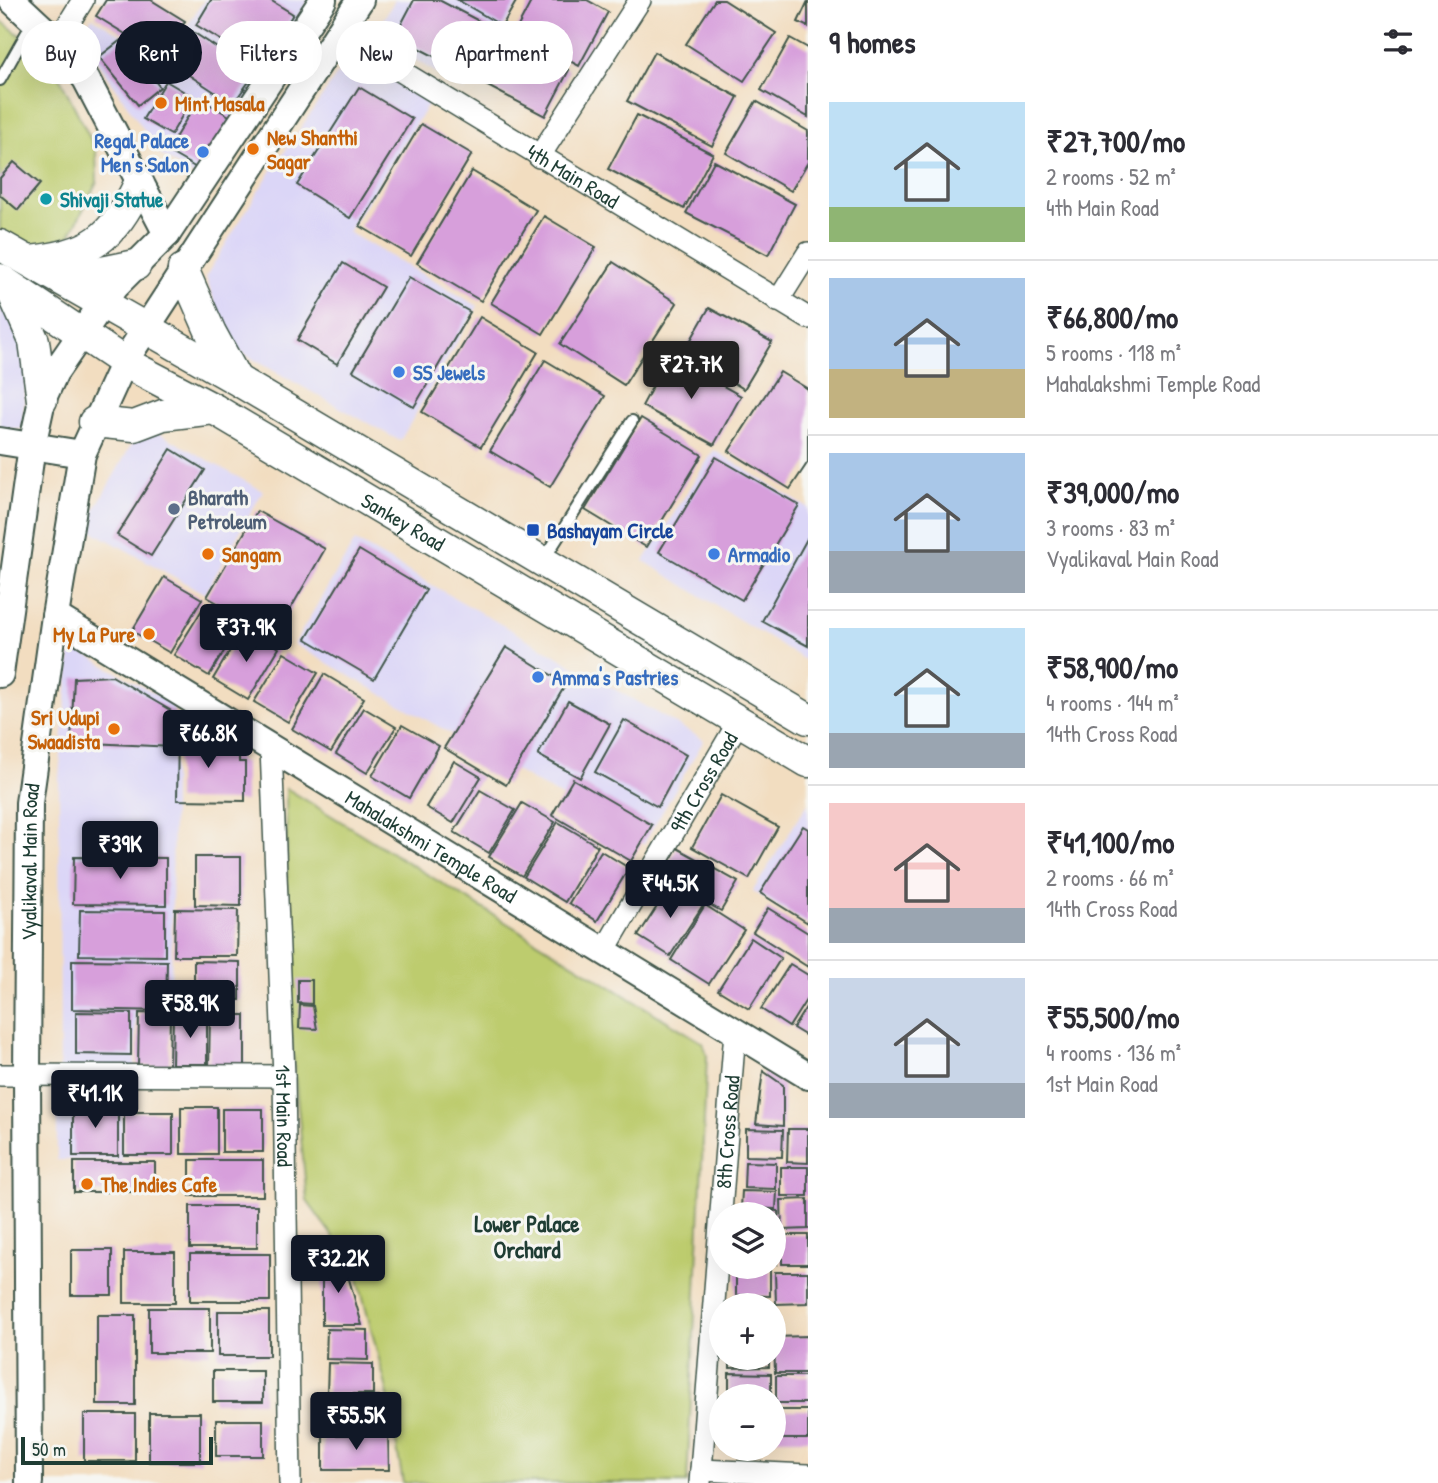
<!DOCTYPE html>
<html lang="en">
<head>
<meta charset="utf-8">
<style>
	:root { --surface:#fff; --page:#f7f7f7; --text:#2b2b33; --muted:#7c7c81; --line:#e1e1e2; --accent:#111827 }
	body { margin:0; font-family:"Patrick Hand",sans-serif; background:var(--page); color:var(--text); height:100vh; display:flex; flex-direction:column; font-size:26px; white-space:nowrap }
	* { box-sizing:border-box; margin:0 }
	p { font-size:23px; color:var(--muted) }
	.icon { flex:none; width:38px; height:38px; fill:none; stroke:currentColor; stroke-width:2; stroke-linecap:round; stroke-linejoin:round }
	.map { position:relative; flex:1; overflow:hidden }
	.details { display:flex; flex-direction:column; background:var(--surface); width:630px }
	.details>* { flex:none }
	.top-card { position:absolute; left:21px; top:21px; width:665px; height:63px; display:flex; gap:14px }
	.controls { position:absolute; left:709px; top:1202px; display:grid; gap:14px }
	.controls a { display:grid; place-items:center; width:77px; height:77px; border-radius:50%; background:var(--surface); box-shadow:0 7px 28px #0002; font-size:35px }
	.scale { position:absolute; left:21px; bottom:18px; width:192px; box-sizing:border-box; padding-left:7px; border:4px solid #1f3d34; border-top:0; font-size:19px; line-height:24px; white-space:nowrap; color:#1f3d34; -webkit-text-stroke:5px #f6f6f2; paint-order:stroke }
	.price { position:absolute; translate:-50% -60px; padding:0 16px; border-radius:7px; background:var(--accent); color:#fff; font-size:23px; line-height:46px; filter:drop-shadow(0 2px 4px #0008) }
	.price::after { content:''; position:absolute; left:50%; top:42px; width:21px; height:16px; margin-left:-10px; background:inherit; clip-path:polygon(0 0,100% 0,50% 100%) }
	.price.on { background:#222; color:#fff }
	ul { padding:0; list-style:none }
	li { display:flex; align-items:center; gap:21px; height:175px; padding:0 21px }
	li+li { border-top:2px solid var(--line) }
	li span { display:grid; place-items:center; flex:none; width:196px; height:140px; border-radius:0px; color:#555 }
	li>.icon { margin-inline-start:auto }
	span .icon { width:84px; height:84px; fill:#fffc; stroke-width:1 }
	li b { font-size:30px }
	h2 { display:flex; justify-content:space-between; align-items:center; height:84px; padding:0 21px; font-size:30px }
	.tag { padding:0 24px; border-radius:32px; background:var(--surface); box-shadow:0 7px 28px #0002; font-size:24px; line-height:63px }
	.tag.on { background:var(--accent); color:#fff }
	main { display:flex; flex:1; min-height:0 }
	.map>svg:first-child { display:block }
</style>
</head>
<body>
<main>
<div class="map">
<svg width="808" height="1483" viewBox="0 0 808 1483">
	<rect width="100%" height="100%" fill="#f6f6f2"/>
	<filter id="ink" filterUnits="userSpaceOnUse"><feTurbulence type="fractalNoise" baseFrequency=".0143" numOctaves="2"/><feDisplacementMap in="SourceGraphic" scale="14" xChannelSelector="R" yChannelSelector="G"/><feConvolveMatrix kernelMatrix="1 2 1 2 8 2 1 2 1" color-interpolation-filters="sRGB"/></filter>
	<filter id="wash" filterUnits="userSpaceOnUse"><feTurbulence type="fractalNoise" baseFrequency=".00686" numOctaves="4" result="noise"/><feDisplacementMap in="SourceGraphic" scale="28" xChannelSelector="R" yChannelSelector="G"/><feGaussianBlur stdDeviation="1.57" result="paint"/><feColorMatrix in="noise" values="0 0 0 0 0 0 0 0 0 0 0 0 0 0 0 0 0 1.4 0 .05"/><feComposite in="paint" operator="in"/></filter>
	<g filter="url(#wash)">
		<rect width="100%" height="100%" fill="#f2ddc0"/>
		<!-- built -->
		<g fill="#dbd6f7">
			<path d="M204,0H309L198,179L161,155L80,35L92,17L164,61Z"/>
			<path d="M395,0H521L464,90L374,34Z"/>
			<path d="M351,54L429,103L348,232L478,306L400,441L228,345L206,276L264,182Z"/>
			<path d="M0,299L29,342L22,429L0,428Z"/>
			<path d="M143,424L263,491L205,594L85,527Z"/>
			<path d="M714,450L808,508V662L644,561Z"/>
			<path d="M355,541L704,740L644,844L294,644Z"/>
			<path d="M71,646L174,705L171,1012L136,1010L135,1071L60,1072L59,777Z"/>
			<path d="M808,803V925L753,891Z"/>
			<rect x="57" y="1097" width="65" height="63"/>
		</g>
		<!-- green -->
		<g fill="#bdcc6e" stroke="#6e8451" stroke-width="2">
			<path d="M0,20L50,58L96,150L97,182L70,236L31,247L0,231Z"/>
			<path d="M286,788L703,1043L707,1056L687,1483H403L387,1390L355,1267L307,1201L289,1012Z"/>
		</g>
		<g id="blocks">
			<!-- building -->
			<g fill="#d79fdb">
				<path d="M106,0H151L185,21L163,57L96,16Z"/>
				<path d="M211,0H270L293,14L262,65L196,25Z"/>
				<path d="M414,0H439L496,30L472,76L395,36Z"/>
				<path d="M458,0H517L502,26Z"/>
				<path d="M532,0H587L608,12L579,66L515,32Z"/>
				<path d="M715,0H724L776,33L744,81L686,44Z"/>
				<path d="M808,1V27L798,22Z"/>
				<path d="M190,30L255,73L233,104L169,62Z"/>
				<path d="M502,35L569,70L545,116L478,81Z"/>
				<path d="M790,38L808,48V117L761,90Z"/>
				<path d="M121,40L160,87L138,105L99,57Z"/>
				<path d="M654,52L738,97L712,146L627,101Z"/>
				<path d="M166,81L193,97L171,135L143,119Z"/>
				<path d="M359,87L412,119L350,218L297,185Z"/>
				<path d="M199,98L231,117L200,170L167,151Z"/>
				<path d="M756,101L808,131V162L791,191L726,153Z"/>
				<path d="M637,115L713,154L684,209L608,169Z"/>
				<path d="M421,124L472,154L411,256L360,226Z"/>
				<path d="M714,161L795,204L768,255L686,213Z"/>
				<path d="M14,162L40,184L18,210L0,195V178Z"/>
				<path d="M472,171L536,210L481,301L417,263Z"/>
				<path d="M544,216L596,247L543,334L491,303Z"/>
				<path d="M613,262L677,303L624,385L560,344Z"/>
				<path d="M343,263L383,287L337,364L297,340Z"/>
				<path d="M409,277L470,312L414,407L353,371Z"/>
				<path d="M709,308L772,342L744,389L684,352Z"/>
				<path d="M480,317L538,352L481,447L422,412Z"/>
				<path d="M669,356L741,396L714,445L642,406Z"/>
				<path d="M545,360L605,396L550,487L490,451Z"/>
				<path d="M780,372L808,389V462L790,489L729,451Z"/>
				<path d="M641,418L702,455L646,547L585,510Z"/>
				<path d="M171,449L205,470L151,556L117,535Z"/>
				<path d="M716,457L799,505L742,600L659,552Z"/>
				<path d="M257,511L325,549L275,636L207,597Z"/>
				<path d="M808,537V646L762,621Z"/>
				<path d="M359,550L426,590L374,679L306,639Z"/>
				<path d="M164,577L202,599L170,653L132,631Z"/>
				<path d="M205,605L240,625L209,676L174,655Z"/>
				<path d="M244,627L279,648L248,700L213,679Z"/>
				<path d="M506,647L566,684L506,785L444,748Z"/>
				<path d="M284,653L318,673L288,722L254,702Z"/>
				<path d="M324,674L364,698L331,752L292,729Z"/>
				<path d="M112,676L175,713L173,747L71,742L74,678Z"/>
				<path d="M568,701L610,724L580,778L538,755Z"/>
				<path d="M364,708L396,727L367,773L336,754Z"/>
				<path d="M624,720L686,755L658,807L595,772Z"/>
				<path d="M402,725L439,746L409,798L372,776Z"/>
				<path d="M178,732H207V741L223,742V751H233L232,756H239V762H245V801L177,800Z"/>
				<path d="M454,761L481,777L453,823L426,807Z"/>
				<path d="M573,779L652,825L631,861L552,815Z"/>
				<path d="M480,790L515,810L489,853L454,832Z"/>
				<path d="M721,795L778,827L749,879L692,847Z"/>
				<path d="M522,803L555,822L522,876L489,857Z"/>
				<path d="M558,822L598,846L565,902L524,877Z"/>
				<path d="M803,826L808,829V923L760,893Z"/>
				<path d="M677,848L738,882L721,911L661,877Z"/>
				<path d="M601,851L629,868L597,921L569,903Z"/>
				<path d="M74,857L166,858V905L73,904Z"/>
				<path d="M195,857H241V906L195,905Z"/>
				<path d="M671,885L703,905L670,956L638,936Z"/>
				<path d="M705,905L744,930L709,984L671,960Z"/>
				<path d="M768,908L808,933V967L753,932Z"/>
				<path d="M175,909L238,910L237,956H174Z"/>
				<path d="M80,910L165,911V956L79,955Z"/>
				<path d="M751,938L781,958L749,1009L718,990Z"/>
				<path d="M72,960L167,961L166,1011L72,1009Z"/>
				<path d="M194,961L240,962V1000H194Z"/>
				<path d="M790,964L808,975V997L789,1027L761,1009Z"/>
				<path d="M298,980H312V1004L298,1003Z"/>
				<path d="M808,1004V1037L793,1028Z"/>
				<path d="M300,1005L313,1006L317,1029L299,1028Z"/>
				<path d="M76,1012L131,1013V1055L76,1054Z"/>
				<path d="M139,1013L170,1014L169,1066H138Z"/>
				<path d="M173,1015H207V1064H172Z"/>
				<path d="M210,1015H245V1067L209,1066Z"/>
				<path d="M763,1071L783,1085V1126L756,1124Z"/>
				<rect x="73" y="1105" width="45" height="51"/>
				<rect x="181" y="1107" width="36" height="47"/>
				<rect x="222" y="1109" width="41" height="43"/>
				<rect x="124" y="1112" width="49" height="43"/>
				<path d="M746,1129L783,1130L782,1157L746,1156Z"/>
				<path d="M788,1129H808V1163L787,1162Z"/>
				<rect x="190" y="1160" width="73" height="36"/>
				<rect x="74" y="1162" width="81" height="30"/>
				<path d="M745,1162L776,1163V1189L744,1188Z"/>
				<rect x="781" y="1167" width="27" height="29"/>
				<path d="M742,1191L777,1192L776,1209L741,1208Z"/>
				<path d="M808,1199V1229L782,1230L781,1200Z"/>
				<rect x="190" y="1206" width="67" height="42"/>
				<path d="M740,1210L778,1211L777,1264L774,1263V1214H740Z"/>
				<rect x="782" y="1235" width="26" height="29"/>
				<rect x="71" y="1250" width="41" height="45"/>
				<rect x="124" y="1252" width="51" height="51"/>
				<rect x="190" y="1254" width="80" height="47"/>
				<path d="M322,1258H343L362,1325H322Z"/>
				<path d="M736,1270H770V1296L736,1295Z"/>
				<path d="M775,1272H808V1303L776,1304Z"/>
				<rect x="733" y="1301" width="37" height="5"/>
				<rect x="149" y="1308" width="61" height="45"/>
				<rect x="218" y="1311" width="51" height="45"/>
				<rect x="97" y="1315" width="38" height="90"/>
				<path d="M327,1329L368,1330V1360L326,1359Z"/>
				<path d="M808,1336V1373H775L774,1337Z"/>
				<path d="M730,1358H769V1367L730,1368Z"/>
				<path d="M328,1363L373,1364V1394H327Z"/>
				<rect x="213" y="1371" width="50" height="31"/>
				<path d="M729,1373L771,1374V1396H729Z"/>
				<rect x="776" y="1376" width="32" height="27"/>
				<path d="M321,1396H379L380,1432H321Z"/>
				<path d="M775,1410H808V1439H774Z"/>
				<rect x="149" y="1413" width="51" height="49"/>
				<rect x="84" y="1414" width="51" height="47"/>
				<rect x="216" y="1420" width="47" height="36"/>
				<path d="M388,1434L389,1470H323V1435Z"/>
			</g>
		</g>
	</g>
	<g filter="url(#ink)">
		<use href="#blocks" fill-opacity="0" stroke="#3f5549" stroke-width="2"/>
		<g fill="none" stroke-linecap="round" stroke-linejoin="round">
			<defs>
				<g id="service">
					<path d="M0,80L34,20"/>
					<path d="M543,561L632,421"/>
				</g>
				<g id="minor">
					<path id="s1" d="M338,33L808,318"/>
					<path d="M57,42L83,0"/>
					<path d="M539,157L640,0"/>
					<path d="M778,301L808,253"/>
					<path id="s2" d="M271,748L284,1076L290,1483"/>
					<path id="s3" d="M604,951L739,721"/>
					<path d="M0,1075L284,1076"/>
					<path d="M701,1470L808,1475"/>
					<path id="s4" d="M700,1483L735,1031"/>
				</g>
				<g id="tertiary">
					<path d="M12,0L57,42L86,79L167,234"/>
					<path d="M0,441L82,454"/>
					<path id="s5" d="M55,616L808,1076"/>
					<path d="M0,674L32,446L42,400L55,372L114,287L167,234L323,0"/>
					<path id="s6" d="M29,1483L27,1075L29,803L55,616L82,454L124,362L360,0"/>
				</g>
				<g id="secondary">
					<path d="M0,245L237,380L808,719"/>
					<path d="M30,261C90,255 113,239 139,184"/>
					<path d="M183,269L211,333L236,379"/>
					<path id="s7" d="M0,279L124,362L214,409L808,762"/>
					<path d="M63,280L136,265"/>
					<path d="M10,287L34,341L42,400"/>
					<path d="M94,422L134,426L163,415L214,409"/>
				</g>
			</defs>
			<!-- service casing -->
			<use href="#service" stroke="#3f5549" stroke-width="14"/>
			<!-- minor casing -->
			<use href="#minor" stroke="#3f5549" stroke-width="24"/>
			<!-- tertiary casing -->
			<use href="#tertiary" stroke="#3f5549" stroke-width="30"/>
			<!-- secondary casing -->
			<use href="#secondary" stroke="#3f5549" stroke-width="33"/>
			<!-- service -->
			<use href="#service" stroke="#fff" stroke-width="10"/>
			<!-- minor -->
			<use href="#minor" stroke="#fff" stroke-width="21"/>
			<!-- tertiary -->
			<use href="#tertiary" stroke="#fff" stroke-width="26"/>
			<!-- secondary -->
			<use href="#secondary" stroke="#fff" stroke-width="30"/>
		</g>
	</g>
	<!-- markers -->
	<g fill="#e8710a" stroke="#f6f6f2" stroke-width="2.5">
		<circle cx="161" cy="103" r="7"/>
		<circle cx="253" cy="149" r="7"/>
		<circle cx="208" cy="554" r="7"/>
		<circle cx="149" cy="634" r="7"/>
		<circle cx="114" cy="729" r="7"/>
		<circle cx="87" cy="1184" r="7"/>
	</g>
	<g fill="#3f7fe0" stroke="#f6f6f2" stroke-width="2.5">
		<circle cx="203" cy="152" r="7"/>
		<circle cx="399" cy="372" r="7"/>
		<circle cx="714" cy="554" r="7"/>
		<circle cx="538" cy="677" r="7"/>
	</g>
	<circle fill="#0f9aa8" stroke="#f6f6f2" stroke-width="2.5" cx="46" cy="199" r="7"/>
	<circle fill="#5c6f8a" stroke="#f6f6f2" stroke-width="2.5" cx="174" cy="509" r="7"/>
	<rect fill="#1a4fb4" stroke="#f6f6f2" stroke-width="2.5" x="526" y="523" width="14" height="14" rx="3.5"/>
	<g text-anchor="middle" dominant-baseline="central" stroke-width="6" stroke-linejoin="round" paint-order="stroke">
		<!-- food labels -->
		<g font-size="21" font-weight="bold" fill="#c56008" stroke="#f6f6f2" text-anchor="start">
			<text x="175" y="103">Mint Masala</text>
			<text x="267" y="137">New Shanthi<tspan x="267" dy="24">Sagar</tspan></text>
			<text x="222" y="554">Sangam</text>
			<text x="135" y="634" text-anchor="end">My La Pure</text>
			<text x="100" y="717" text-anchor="end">Sri Udupi<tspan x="100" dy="24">Swaadista</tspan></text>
			<text x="101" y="1184">The Indies Cafe</text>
		</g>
		<!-- shop labels -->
		<g font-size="21" font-weight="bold" fill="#366cbe" stroke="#f6f6f2" text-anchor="start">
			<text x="189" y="140" text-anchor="end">Regal Palace<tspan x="189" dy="24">Men's Salon</tspan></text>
			<text x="413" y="372">SS Jewels</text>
			<text x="728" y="554">Armadio</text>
			<text x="552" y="677">Amma's Pastries</text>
		</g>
		<!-- street labels -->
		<g font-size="21" fill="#1f3d34" stroke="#f6f6f2">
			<text stroke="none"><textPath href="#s1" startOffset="275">4th Main Road</textPath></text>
			<text stroke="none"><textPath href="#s7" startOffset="471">Sankey Road</textPath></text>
			<text stroke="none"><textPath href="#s3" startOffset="196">9th Cross Road</textPath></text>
			<text stroke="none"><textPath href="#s5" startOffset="441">Mahalakshmi Temple Road</textPath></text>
			<text stroke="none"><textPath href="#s6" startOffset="621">Vyalikaval Main Road</textPath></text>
			<text stroke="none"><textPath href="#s2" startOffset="368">1st Main Road</textPath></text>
			<text stroke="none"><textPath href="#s4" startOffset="352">8th Cross Road</textPath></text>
		</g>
		<!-- culture labels -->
		<g font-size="21" font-weight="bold" fill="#0d838f" stroke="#f6f6f2" text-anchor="start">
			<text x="60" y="199">Shivaji Statue</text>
		</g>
		<!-- service labels -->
		<g font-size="21" font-weight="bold" fill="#4e5e75" stroke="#f6f6f2" text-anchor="start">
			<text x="188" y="497">Bharath<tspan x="188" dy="24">Petroleum</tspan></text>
		</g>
		<!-- transit labels -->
		<g font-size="21" font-weight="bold" fill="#164399" stroke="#f6f6f2" text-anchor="start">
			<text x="547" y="530">Bashayam Circle</text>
		</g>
		<!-- neighbourhood labels -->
		<g font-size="23" font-weight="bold" fill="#1f3d34" stroke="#f6f6f2">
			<text x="527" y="1223">Lower Palace<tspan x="527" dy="26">Orchard</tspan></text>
		</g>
	</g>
</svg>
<div class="controls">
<a><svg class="icon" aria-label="layers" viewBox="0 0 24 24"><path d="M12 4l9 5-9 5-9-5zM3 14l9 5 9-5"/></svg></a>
<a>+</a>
<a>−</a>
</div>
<div class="scale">50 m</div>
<b class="price on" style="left:691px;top:401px">₹27.7K</b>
<b class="price" style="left:246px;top:664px">₹37.9K</b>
<b class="price" style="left:208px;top:770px">₹66.8K</b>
<b class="price" style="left:120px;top:881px">₹39K</b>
<b class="price" style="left:670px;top:920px">₹44.5K</b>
<b class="price" style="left:190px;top:1040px">₹58.9K</b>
<b class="price" style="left:95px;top:1130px">₹41.1K</b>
<b class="price" style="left:338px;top:1295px">₹32.2K</b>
<b class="price" style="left:356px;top:1452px">₹55.5K</b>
<div class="top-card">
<a class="tag">Buy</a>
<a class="tag on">Rent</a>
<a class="tag">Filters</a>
<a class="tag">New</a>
<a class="tag">Apartment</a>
</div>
</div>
<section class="details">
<h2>9 homes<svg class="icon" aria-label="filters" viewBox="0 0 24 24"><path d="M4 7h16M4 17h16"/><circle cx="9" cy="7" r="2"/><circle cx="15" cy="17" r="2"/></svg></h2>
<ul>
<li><span style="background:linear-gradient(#bfe0f5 75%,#8fb573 0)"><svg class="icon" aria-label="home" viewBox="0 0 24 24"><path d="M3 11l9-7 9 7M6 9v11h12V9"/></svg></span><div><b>₹27,700/mo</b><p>2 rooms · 52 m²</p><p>4th Main Road</p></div></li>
<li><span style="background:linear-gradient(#a9c7e8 65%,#c2b280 0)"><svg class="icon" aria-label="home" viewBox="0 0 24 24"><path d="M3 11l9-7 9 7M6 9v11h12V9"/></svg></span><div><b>₹66,800/mo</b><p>5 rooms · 118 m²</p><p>Mahalakshmi Temple Road</p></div></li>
<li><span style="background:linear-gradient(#a9c7e8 70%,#9aa5b1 0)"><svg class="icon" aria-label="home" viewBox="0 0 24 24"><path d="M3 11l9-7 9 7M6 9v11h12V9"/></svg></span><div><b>₹39,000/mo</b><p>3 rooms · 83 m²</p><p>Vyalikaval Main Road</p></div></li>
<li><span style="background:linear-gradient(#bfe0f5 75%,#9aa5b1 0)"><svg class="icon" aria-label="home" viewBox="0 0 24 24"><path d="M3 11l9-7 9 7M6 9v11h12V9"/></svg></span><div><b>₹58,900/mo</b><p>4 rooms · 144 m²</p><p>14th Cross Road</p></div></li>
<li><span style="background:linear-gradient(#f6c9c9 75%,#9aa5b1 0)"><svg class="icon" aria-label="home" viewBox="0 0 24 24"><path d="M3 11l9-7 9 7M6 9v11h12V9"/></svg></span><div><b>₹41,100/mo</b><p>2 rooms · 66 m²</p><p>14th Cross Road</p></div></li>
<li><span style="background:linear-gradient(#c9d6e8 75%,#9aa5b1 0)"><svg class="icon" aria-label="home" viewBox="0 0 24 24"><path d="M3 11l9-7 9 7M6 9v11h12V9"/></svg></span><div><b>₹55,500/mo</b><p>4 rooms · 136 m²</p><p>1st Main Road</p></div></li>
</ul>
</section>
</main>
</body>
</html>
